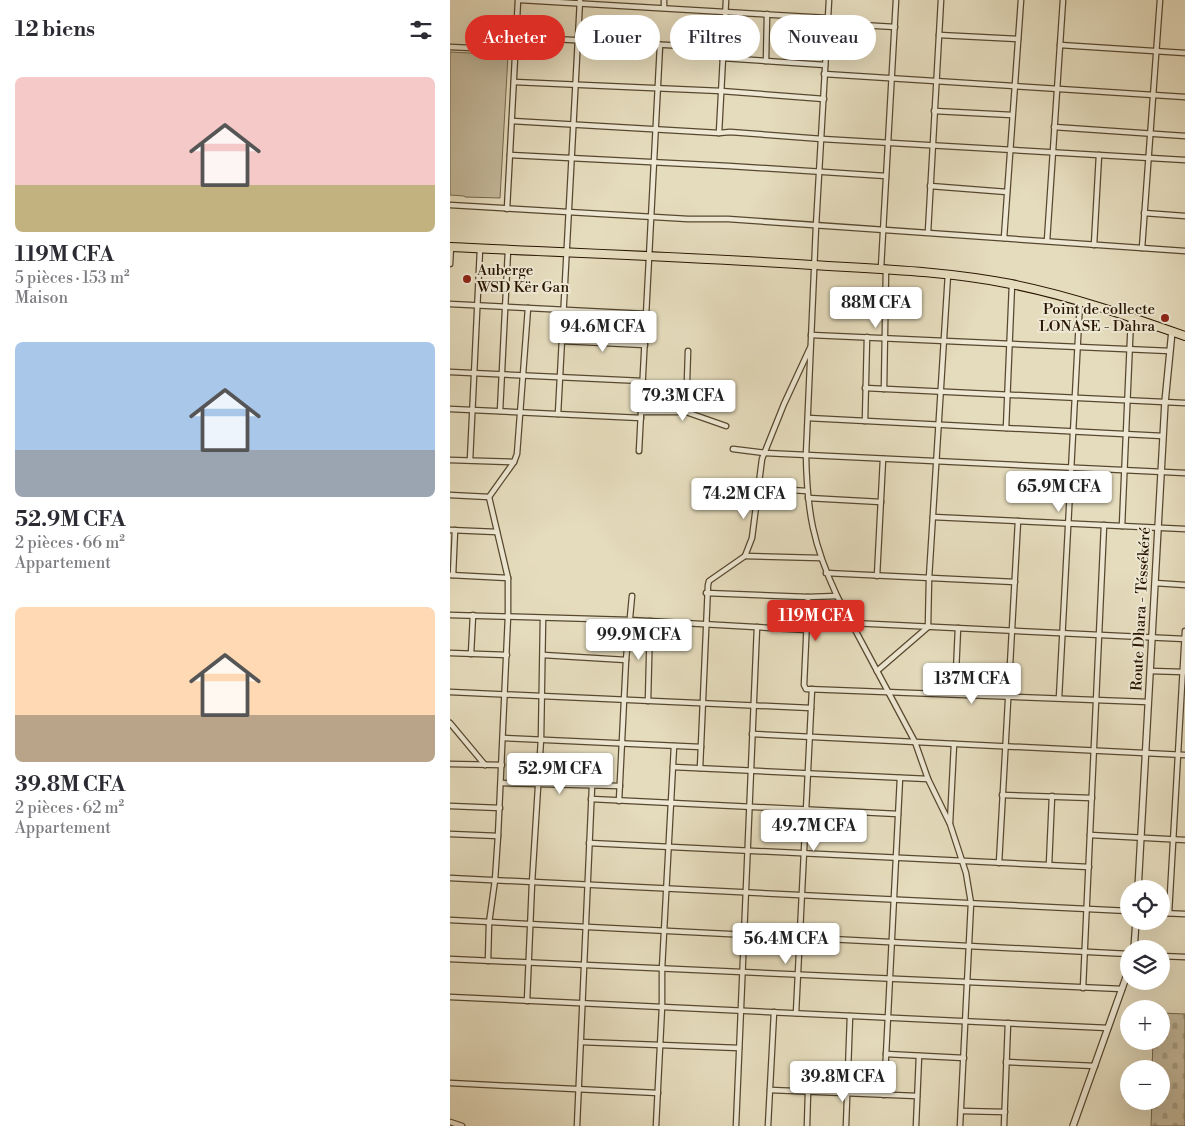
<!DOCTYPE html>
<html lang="fr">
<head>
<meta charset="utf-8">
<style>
	:root { --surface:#fff; --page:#f2f2f3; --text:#2b2b33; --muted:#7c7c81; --accent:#d93025 }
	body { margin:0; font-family:"Libre Bodoni",serif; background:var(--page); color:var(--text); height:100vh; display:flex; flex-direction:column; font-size:19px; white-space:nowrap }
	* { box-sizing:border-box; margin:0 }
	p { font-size:16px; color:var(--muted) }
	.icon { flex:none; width:28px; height:28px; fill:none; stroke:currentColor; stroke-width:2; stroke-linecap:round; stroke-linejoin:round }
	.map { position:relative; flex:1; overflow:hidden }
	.sheet { display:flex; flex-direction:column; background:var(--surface); width:450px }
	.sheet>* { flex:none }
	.guide { position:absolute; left:15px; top:15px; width:475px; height:45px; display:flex; gap:10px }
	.fabs { position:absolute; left:670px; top:880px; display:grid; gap:10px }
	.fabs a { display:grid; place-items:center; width:50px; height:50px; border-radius:50%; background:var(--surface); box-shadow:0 5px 20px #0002; font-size:25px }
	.price { position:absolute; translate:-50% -42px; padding:0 11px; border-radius:5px; background:#fff; color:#222; font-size:16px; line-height:32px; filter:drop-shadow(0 1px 2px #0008) }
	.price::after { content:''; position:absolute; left:50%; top:30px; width:15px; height:11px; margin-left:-8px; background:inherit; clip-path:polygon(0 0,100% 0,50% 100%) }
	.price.selected { background:var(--accent); color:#fff }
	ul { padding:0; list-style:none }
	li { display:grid; align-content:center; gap:10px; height:265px; padding:0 15px }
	li span { display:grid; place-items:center; height:155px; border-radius:8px; color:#555 }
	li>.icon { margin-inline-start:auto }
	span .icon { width:90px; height:90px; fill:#fffc; stroke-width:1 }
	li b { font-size:21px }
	h2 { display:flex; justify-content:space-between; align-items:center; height:60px; padding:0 15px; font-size:21px }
	.chip { padding:0 18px; border-radius:22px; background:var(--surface); box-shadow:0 5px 20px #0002; font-size:18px; line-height:45px }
	.chip.selected { background:var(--accent); color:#fff }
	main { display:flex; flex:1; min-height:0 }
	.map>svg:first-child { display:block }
</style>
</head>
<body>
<main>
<section class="sheet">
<h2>12 biens<svg class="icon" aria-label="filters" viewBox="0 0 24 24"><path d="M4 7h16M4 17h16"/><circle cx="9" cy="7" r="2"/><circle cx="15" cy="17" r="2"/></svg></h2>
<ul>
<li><span style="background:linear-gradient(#f6c9c9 70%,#c2b280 0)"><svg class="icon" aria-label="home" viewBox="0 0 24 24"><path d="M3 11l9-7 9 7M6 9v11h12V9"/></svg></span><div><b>119M CFA</b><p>5 pièces · 153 m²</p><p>Maison</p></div></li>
<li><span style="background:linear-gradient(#a9c7e8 70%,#9aa5b1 0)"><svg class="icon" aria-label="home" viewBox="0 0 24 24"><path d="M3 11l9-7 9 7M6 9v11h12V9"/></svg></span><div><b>52.9M CFA</b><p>2 pièces · 66 m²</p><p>Appartement</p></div></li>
<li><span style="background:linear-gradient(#ffd9b3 70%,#b9a48a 0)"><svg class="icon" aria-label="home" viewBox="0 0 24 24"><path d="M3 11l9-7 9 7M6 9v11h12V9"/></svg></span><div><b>39.8M CFA</b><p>2 pièces · 62 m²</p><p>Appartement</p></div></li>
</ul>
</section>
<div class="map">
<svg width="735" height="1126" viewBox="0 0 735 1126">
	<defs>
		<pattern id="cemetery-stones" width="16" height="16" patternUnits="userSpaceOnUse" patternTransform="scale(1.25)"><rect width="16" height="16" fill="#c5ba9d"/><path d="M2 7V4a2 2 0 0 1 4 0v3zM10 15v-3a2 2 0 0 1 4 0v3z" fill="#a99f85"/></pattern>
	</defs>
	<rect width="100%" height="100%" fill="#e5dcbd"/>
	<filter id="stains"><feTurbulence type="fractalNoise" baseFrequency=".004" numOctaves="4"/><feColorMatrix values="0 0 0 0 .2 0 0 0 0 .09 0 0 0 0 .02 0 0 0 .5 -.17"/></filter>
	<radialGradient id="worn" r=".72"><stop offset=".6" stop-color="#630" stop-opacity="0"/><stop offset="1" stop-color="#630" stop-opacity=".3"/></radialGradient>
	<!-- grass -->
	<path fill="#c5ba9d" stroke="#76684e" d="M0,52L58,55L50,198L15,197L14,196L0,195Z"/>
	<!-- cemetery -->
	<path fill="url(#cemetery-stones)" stroke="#76684e" d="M711,1013L735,1014V1126H701L702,1101H711V1069H702L703,1041H711Z"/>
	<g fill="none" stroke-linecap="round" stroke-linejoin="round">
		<defs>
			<g id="minor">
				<path d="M70,0L378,18"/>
				<path d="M379,0L366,226L356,455C357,512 363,544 387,596L465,742L478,779L500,824L516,873L521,903L510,1126"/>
				<path d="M214,8V0"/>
				<path d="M377,23L445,27"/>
				<path d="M489,35L568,39"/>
				<path d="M66,37L273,48"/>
				<path d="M610,45L735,53"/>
				<path d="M0,47L66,50"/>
				<path d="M272,58L375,65"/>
				<path d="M316,61L317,14"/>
				<path d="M374,74L735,97"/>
				<path d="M64,82L271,91L374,99"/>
				<path d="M484,111L562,115"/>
				<path d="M62,121L269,133L280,132L372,139L735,160"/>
				<path d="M604,127L735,136"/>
				<path d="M269,133L276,0"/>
				<path d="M60,155L279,166L436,176"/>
				<path d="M480,186L557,192"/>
				<path d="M0,205L238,219H278L735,251"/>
				<path d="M57,209L68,0"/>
				<path d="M694,213L735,216"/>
				<path d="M478,232L491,0"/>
				<path d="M554,238L571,0"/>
				<path d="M597,241L613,0"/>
				<path d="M644,245L649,155"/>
				<path d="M692,248L710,0"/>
				<path d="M0,264L1,247"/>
				<path d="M431,268L446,0"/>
				<path d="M0,304L196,314"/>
				<path d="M361,335L720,351"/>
				<path d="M112,341L195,345"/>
				<path d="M0,372L193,381"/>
				<path d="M415,388L735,403"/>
				<path d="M434,389L436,268"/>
				<path d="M0,409L191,418"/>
				<path d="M50,411L58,250"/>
				<path d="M191,412H236L276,426"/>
				<path d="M236,412L238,351"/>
				<path d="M108,414L130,0"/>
				<path d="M358,418L713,436"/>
				<path d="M415,421L417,337"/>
				<path d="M556,428L562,284"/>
				<path d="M283,449L315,453L735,473"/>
				<path d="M189,451L210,45"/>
				<path d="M0,460L64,462"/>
				<path d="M20,460L30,249"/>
				<path d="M307,488L357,491"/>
				<path d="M0,495L39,497"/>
				<path d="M358,498L431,502"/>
				<path d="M483,517L735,529"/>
				<path d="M672,526L681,317"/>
				<path d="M0,530L47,532"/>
				<path d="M295,556L370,558"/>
				<path d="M376,573L565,582"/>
				<path d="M0,575L58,578"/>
				<path d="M3,575L5,530"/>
				<path d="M427,576L433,459"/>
				<path d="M705,583L735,585"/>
				<path d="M256,593L358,597L387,596"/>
				<path d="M358,597L354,685L356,689L698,702"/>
				<path d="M0,615L180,620L357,630"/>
				<path d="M402,623L735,639"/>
				<path d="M0,653L57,655"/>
				<path d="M21,654L23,615"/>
				<path d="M93,655L176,660"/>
				<path d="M427,671L478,627L479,578L498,274"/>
				<path d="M700,671L734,672"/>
				<path d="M0,692L361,708"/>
				<path d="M505,694L508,628"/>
				<path d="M609,698L630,301"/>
				<path d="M198,701L200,621"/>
				<path d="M0,723L35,765"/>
				<path d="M302,734L735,755"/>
				<path d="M53,738L251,747"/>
				<path d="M0,764L52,765"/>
				<path d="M223,767L478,779"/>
				<path d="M250,768L258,585L259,581L295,556L302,538L312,459L334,404L360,348"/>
				<path d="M51,783L170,786"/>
				<path d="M552,795L642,798"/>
				<path d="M141,799L448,814"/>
				<path d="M169,801L176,660L182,596"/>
				<path d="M0,806L50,808"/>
				<path d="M500,823L504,744"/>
				<path d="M0,834L48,836"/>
				<path d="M640,835L735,840"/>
				<path d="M139,843L639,867"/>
				<path d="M549,863L568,521"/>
				<path d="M599,865L602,796"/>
				<path d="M0,878L679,911"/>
				<path d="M711,913L735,914"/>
				<path d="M719,913L735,631"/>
				<path d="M0,920L679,954"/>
				<path d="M711,956L735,957"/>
				<path d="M0,959L672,989"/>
				<path d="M38,961L39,923L45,880L48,836L58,616V578L39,497L64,462L67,454L78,308"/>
				<path d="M633,988L654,525"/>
				<path d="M0,997L658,1028"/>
				<path d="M77,1001L82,883L91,739L93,618"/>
				<path d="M346,1013L362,689"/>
				<path d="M131,1042L289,1048"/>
				<path d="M436,1054L514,1058"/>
				<path d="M556,1062L645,1066"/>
				<path d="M0,1083L208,1093"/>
				<path d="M320,1090L467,1096"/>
				<path d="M434,1095L450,778"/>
				<path d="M511,1111L555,1112"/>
				<path d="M0,1122L12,1126"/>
				<path d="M127,1126L142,786"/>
				<path d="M206,1126L212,1007V969L224,746"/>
				<path d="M286,1126L307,627"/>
				<path d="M318,1126L324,1012"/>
				<path d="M357,1126L358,1092"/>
				<path d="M396,1126L400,1016"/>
				<path d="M466,1126L469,1056"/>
				<path d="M554,1126L558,1023"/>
			</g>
			<g id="tertiary">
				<path d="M688,889L715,402L722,331"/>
				<path d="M684,949L686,921"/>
				<path d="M623,1126L679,969"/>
			</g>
			<path id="primary" d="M0,247C121,253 242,257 362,265C429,269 495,271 561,284C621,296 678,316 735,336"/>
		</defs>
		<!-- minor casing -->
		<use href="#minor" stroke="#57482f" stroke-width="7"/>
		<!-- tertiary casing -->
		<use href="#tertiary" stroke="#57482f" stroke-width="8"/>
		<!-- primary casing -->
		<use href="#primary" stroke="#281600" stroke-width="10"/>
		<!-- minor -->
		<use href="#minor" stroke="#eee8d4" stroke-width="4.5"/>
		<!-- tertiary -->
		<use href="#tertiary" stroke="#eee8d4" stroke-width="5.5"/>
		<!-- primary -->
		<use href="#primary" stroke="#e5dcbd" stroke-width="8"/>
	</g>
	<!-- markers -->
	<g fill="#8f2418" stroke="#eee8d4" stroke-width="2">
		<circle cx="17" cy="279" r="5"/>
		<circle cx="715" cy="318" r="5"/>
	</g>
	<g text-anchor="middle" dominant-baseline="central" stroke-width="4" stroke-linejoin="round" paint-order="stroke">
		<!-- poi labels -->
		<g font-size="15" fill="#281600" stroke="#eee8d4" text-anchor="start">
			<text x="27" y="270">Auberge<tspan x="27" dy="17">WSD Kër Gan</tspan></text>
			<text x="705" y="309" text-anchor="end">Point de collecte<tspan x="705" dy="17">LONASE - Dahra</tspan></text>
		</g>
		<!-- street labels -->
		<g font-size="15" fill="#281600" stroke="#eee8d4">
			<text transform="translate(691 609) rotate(-87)">Route Dhara - Téssékéré</text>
		</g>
	</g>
	<rect width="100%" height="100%" filter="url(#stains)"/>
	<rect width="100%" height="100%" fill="url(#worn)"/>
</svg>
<div class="fabs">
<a><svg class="icon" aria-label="locate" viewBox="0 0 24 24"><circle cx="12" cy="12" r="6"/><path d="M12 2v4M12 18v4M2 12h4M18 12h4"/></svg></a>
<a><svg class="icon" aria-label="layers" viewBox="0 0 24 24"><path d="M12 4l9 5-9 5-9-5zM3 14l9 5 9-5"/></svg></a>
<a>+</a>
<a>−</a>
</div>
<b class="price" style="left:426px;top:329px">88M CFA</b>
<b class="price" style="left:153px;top:353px">94.6M CFA</b>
<b class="price" style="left:233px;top:422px">79.3M CFA</b>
<b class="price" style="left:609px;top:513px">65.9M CFA</b>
<b class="price" style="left:294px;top:520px">74.2M CFA</b>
<b class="price selected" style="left:366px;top:642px">119M CFA</b>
<b class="price" style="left:189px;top:661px">99.9M CFA</b>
<b class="price" style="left:522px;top:705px">137M CFA</b>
<b class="price" style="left:110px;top:795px">52.9M CFA</b>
<b class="price" style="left:364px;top:852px">49.7M CFA</b>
<b class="price" style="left:336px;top:965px">56.4M CFA</b>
<b class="price" style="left:393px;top:1103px">39.8M CFA</b>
<div class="guide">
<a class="chip selected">Acheter</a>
<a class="chip">Louer</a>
<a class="chip">Filtres</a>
<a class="chip">Nouveau</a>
</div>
</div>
</main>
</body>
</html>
